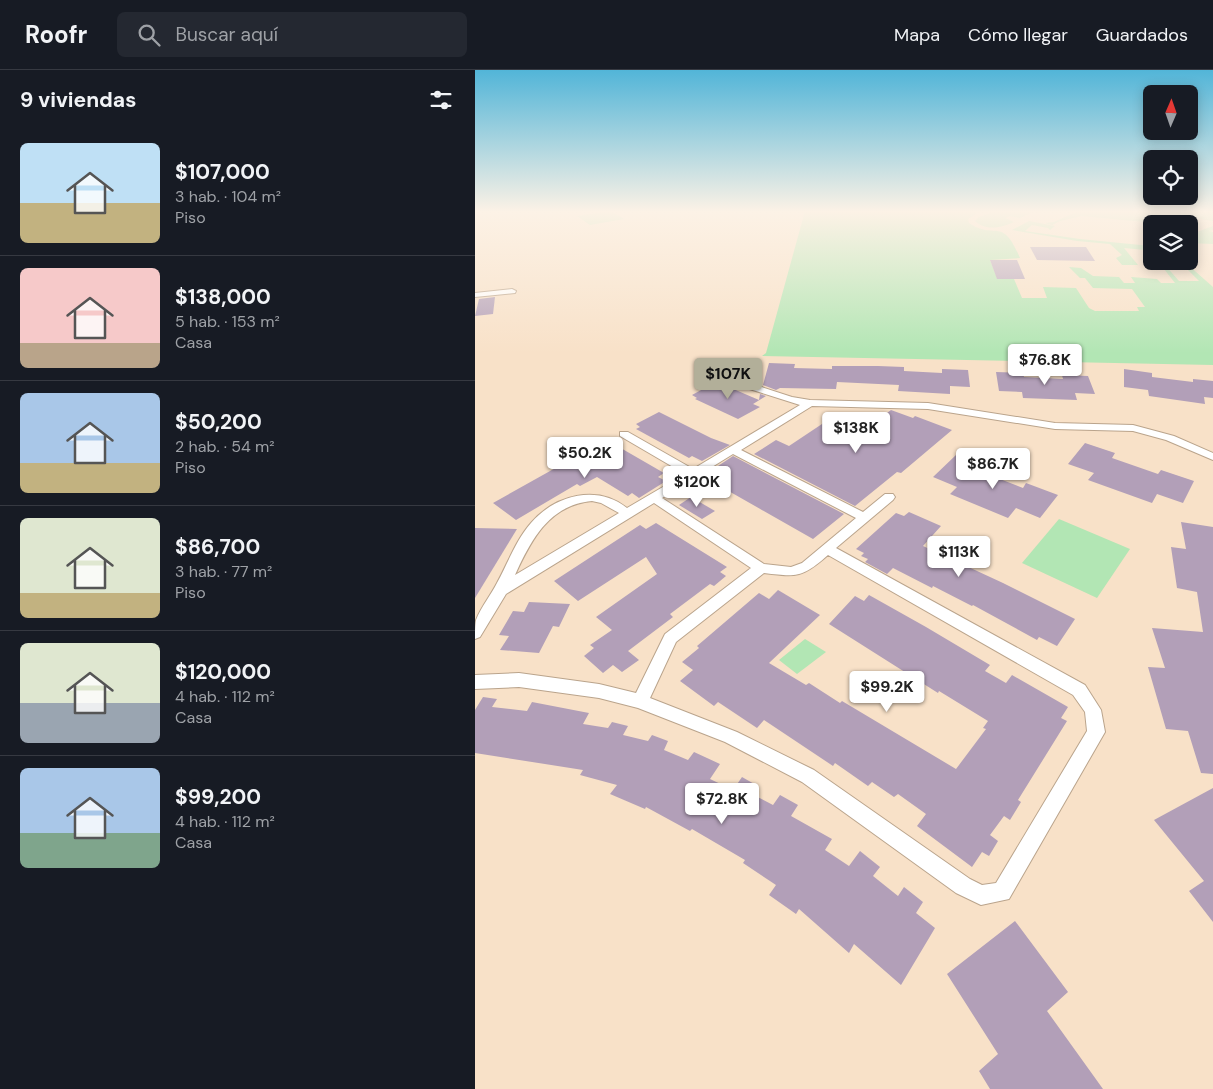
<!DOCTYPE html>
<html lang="es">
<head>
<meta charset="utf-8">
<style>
	:root { --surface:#171b24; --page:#242831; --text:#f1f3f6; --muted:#9ea1a6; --line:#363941; --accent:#b2af99 }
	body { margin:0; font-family:"DM Sans",sans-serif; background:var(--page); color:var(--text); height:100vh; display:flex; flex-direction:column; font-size:19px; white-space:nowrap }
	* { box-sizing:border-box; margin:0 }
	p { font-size:16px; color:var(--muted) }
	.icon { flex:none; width:28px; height:28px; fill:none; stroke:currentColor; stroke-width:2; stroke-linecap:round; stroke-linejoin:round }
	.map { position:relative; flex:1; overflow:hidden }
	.sheet { display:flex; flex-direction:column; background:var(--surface); width:475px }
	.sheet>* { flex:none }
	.needle { width:32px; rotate:2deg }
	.buttons { position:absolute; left:668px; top:15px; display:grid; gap:10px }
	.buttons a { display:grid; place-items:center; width:55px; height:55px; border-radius:8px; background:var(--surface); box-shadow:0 2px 12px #0003; font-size:25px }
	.price { position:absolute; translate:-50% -42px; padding:0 11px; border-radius:5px; background:#fff; color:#222; font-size:16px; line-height:32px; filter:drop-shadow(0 1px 2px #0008) }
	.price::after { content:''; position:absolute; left:50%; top:30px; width:15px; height:11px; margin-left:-8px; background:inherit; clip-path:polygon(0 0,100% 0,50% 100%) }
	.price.current { background:var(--accent); color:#111 }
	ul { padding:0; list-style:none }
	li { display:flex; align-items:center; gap:15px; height:125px; padding:0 20px }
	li+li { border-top:1px solid var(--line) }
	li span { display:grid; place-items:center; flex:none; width:140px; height:100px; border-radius:8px; color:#555 }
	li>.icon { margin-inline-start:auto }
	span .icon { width:60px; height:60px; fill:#fffc; stroke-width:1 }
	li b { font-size:21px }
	h2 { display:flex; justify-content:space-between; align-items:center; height:60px; padding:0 20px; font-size:21px }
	header { display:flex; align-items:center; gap:30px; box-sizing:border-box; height:70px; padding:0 25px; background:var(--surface); border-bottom:1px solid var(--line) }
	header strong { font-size:24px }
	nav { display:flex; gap:28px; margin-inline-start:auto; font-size:18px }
	.search { width:350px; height:45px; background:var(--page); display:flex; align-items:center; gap:12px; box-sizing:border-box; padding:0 18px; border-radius:8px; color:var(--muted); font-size:19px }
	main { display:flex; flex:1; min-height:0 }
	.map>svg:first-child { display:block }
</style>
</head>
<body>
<header>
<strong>Roofr</strong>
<div class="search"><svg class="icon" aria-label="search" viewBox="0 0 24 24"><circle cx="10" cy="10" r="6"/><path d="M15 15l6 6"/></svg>Buscar aquí</div>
<nav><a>Mapa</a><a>Cómo llegar</a><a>Guardados</a></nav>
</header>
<main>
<section class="sheet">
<h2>9 viviendas<svg class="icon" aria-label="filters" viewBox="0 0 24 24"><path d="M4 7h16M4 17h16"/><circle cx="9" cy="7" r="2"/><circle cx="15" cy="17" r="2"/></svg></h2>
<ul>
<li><span style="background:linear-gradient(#bfe0f5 60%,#c2b280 0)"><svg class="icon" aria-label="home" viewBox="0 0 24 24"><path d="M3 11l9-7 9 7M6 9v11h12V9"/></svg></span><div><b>$107,000</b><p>3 hab. · 104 m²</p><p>Piso</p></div></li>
<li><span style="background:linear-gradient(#f6c9c9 75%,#b9a48a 0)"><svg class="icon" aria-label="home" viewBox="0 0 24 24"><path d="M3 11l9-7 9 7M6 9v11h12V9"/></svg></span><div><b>$138,000</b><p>5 hab. · 153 m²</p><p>Casa</p></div></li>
<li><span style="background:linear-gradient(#a9c7e8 70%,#c2b280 0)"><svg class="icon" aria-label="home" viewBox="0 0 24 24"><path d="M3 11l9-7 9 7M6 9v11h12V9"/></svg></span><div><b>$50,200</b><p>2 hab. · 54 m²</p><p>Piso</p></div></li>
<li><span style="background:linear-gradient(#dfe7d0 75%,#c2b280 0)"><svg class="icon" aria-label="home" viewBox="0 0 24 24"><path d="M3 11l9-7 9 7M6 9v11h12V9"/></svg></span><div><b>$86,700</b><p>3 hab. · 77 m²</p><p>Piso</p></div></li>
<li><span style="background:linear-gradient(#dfe7d0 60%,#9aa5b1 0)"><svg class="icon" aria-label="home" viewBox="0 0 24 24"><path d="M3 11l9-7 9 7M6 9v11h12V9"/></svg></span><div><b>$120,000</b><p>4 hab. · 112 m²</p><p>Casa</p></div></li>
<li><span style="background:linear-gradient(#a9c7e8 65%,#7fa58c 0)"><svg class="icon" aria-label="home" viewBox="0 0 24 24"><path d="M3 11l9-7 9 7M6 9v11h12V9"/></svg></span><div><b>$99,200</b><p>4 hab. · 112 m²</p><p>Casa</p></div></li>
</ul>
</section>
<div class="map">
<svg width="738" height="1019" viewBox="0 0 738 1019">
	<rect width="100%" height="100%" fill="#f8e1c8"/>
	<!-- green -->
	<g fill="#b2e6b4">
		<path d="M136,141L149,149L115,155L102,146Z"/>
		<path d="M330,141H501V144L493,149L494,153C521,171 527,145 545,188L515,190L522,208L539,209L547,228H572L568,217L601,218L614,238L620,241H664L662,237H670L657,219L618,218L610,208H605L594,197L606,198L618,206L644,207L649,213H660L656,207L682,209L686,213H700L689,199L690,195L704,211H724L706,193L712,194L738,217V295L287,286L291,283Z"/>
		<path d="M521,141H561L545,148L535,146L530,148L539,152C528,157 512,162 500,151L504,147Z"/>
		<path d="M598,141H668L726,154L714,157V154H690L607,146L585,151L577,155L570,153L579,152L601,142Z"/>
		<path d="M682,141H738V151Z"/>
		<path d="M554,151L580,156L575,160L573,158L557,155L550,161L605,169L676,176V187L670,180L649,178L663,195H647L641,188L647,185L635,174L602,171L537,160Z"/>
		<path d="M738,156V160L734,161L738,162V174L714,173V165Z"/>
		<path d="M584,449L655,479L622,528L547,493Z"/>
		<path d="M330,569L351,582L322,604L304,590Z"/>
	</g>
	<!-- building -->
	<g fill="#b29fb8">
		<path d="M555,177H611L620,191L562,190Z"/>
		<path d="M515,190H542L550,209H522Z"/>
		<path d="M20,227L18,244L0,246L4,229Z"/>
		<path d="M294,293L320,294L319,298L357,299V296H403L429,297V301L467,303V299L493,300L495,317L475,316V324L423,321L424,315L362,312L361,319L305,318L301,320L288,315Z"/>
		<path d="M649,299L677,303V307L718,312V309L738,311V328L729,327L730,334L674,326L673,320L649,317Z"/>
		<path d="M521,302L548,303L549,307L588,309L587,305L613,306L620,324L600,323L602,330L548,328L547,322L524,321Z"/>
		<path d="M239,313L246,316L249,315L284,330L285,324L291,326L278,334L285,337L263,349L220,329L222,328L217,325Z"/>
		<path d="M416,340L438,348L440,346L477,360L426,403L422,402L380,436L279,384L301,370L314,376L353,350L385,363Z"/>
		<path d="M184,342L236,368L255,375L227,391L217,386L214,388L161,359L165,357L161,354Z"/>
		<path d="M127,372L132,375L137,373L189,403L183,407L191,411L164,428L157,423L153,426L122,407L105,416L102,414L41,450L18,433Z"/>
		<path d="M610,373L640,383L637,388L683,404L686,400L719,411L708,433L682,424L677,433L613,410L619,403L593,394Z"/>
		<path d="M481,385L509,396L504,401L548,418L551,413L583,425L565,448L541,438L533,448L475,424L482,417L458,407Z"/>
		<path d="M258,386L369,444L338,469L236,411L249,403L240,398Z"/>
		<path d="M216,427L240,441L227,449L204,435Z"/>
		<path d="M434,442L466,456L448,476L528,513L600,549L582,576L564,567L562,570L498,535L497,536L458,516L457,518L418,498L412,504L390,492L393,489L386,486L389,483L381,479L421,443L429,446Z"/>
		<path d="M706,452L738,457V704L726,703L713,661L691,659L673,597L690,598L677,558L728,562L722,522L702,518L696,477L711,479Z"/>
		<path d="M181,453L252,497L245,502L251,506L239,516L235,514L195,544L198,547L153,581L164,590L147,602L138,595L128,603L109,586L119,578L115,575L137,560L121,547L182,504L171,487L103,531L79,511L165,455L171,459Z"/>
		<path d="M0,458L42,459L0,528Z"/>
		<path d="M303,520L345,545L294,593L331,615L334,613L365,633L367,631L481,699L511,659L508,658L513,651L464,621L463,623L354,554L380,526L389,531L394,525L451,557L515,595L510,601L531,613L537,605L593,637L586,648L592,651L543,730L546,732L535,750L529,746L515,765L523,771L514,786L507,782L497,797L442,756L451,744L423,724L419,727L397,712L393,716L360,693L358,696L289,650L282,658L243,632L239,636L205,611L218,600L207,592L224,578L222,576L284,523L294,529Z"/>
		<path d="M54,532L95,534L84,557L78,556L64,583L25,580L34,566L24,565L38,541L49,542Z"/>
		<path d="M8,627L22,629L17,637L52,641L57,632L114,643L108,654L133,658L137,652L153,656L148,665L173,671L177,665L193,671L189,680L213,690L219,682L245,694L235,709L258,720L267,707L281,715L275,723L298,735L305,725L323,735L316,746L357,769L350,780L374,796L385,781L405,797L398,806L423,826L429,817L448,832L441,843L460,858L426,915L379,874L374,883L324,839L321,844L294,825L301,815L268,793L270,790L217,759L215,761L171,737L170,739L135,724L142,715L105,705L108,700L0,683V640Z"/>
		<path d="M738,718V852L714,821L729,811L679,750Z"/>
		<path d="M540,851L593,922L572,941L628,1019H515L504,1001L523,984L472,904Z"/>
	</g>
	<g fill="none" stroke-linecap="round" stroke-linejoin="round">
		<defs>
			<g id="street">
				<path d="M37,219L41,221L40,223L0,227V223Z"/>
				<path d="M268,311L317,327L335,330L453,333L580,353L658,355L699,366L738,383V390L691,370L658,361L580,359L453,339L337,336L266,380L388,442L410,424H418L420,427L418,430L361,478L610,615L626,640L630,662L534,829L506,835L481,823L327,712L250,672L163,638L124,628L44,617L0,619V605L44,603L124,614L161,623L190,564L276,498L179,433L31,524L5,567L0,569C0,563 0,555 1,550C6,537 16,525 22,513C33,493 41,470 56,453C80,425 122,414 152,438L210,404L145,366V362H153L218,399L325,335L265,316L263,314ZM258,384L381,448L327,493L316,497L289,494L187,428ZM117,431L126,433L144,443L40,505C56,470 74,435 117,431ZM353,485L598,625L610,642L612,661L521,813L507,815L495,809L339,700L262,662L175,628L201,572L289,503C322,507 327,508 353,485Z"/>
			</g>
		</defs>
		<!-- street casing -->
		<use href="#street" stroke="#baa48c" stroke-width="2"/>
		<!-- street -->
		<use href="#street" fill="#fff" fill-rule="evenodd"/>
	</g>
	<!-- sky -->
	<linearGradient id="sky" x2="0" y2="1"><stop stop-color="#52b5d8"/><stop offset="0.5" stop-color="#fcf2e6"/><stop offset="1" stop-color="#fcf2e6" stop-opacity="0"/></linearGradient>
	<rect width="738" height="283" fill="url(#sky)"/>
</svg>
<div class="buttons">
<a><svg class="needle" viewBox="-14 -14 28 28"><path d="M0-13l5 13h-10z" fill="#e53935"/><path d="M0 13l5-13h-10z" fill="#9ea1a6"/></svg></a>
<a><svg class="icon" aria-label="locate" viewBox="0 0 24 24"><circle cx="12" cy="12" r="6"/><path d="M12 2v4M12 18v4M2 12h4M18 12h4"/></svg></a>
<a><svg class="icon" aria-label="layers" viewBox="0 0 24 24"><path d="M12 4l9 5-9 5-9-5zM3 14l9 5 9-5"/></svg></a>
</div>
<b class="price" style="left:570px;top:316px">$76.8K</b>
<b class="price current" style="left:253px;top:330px">$107K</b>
<b class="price" style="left:381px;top:384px">$138K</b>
<b class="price" style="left:110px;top:409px">$50.2K</b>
<b class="price" style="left:518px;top:420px">$86.7K</b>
<b class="price" style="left:222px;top:438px">$120K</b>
<b class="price" style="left:484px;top:508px">$113K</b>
<b class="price" style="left:412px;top:643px">$99.2K</b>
<b class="price" style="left:247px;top:755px">$72.8K</b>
</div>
</main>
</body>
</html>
